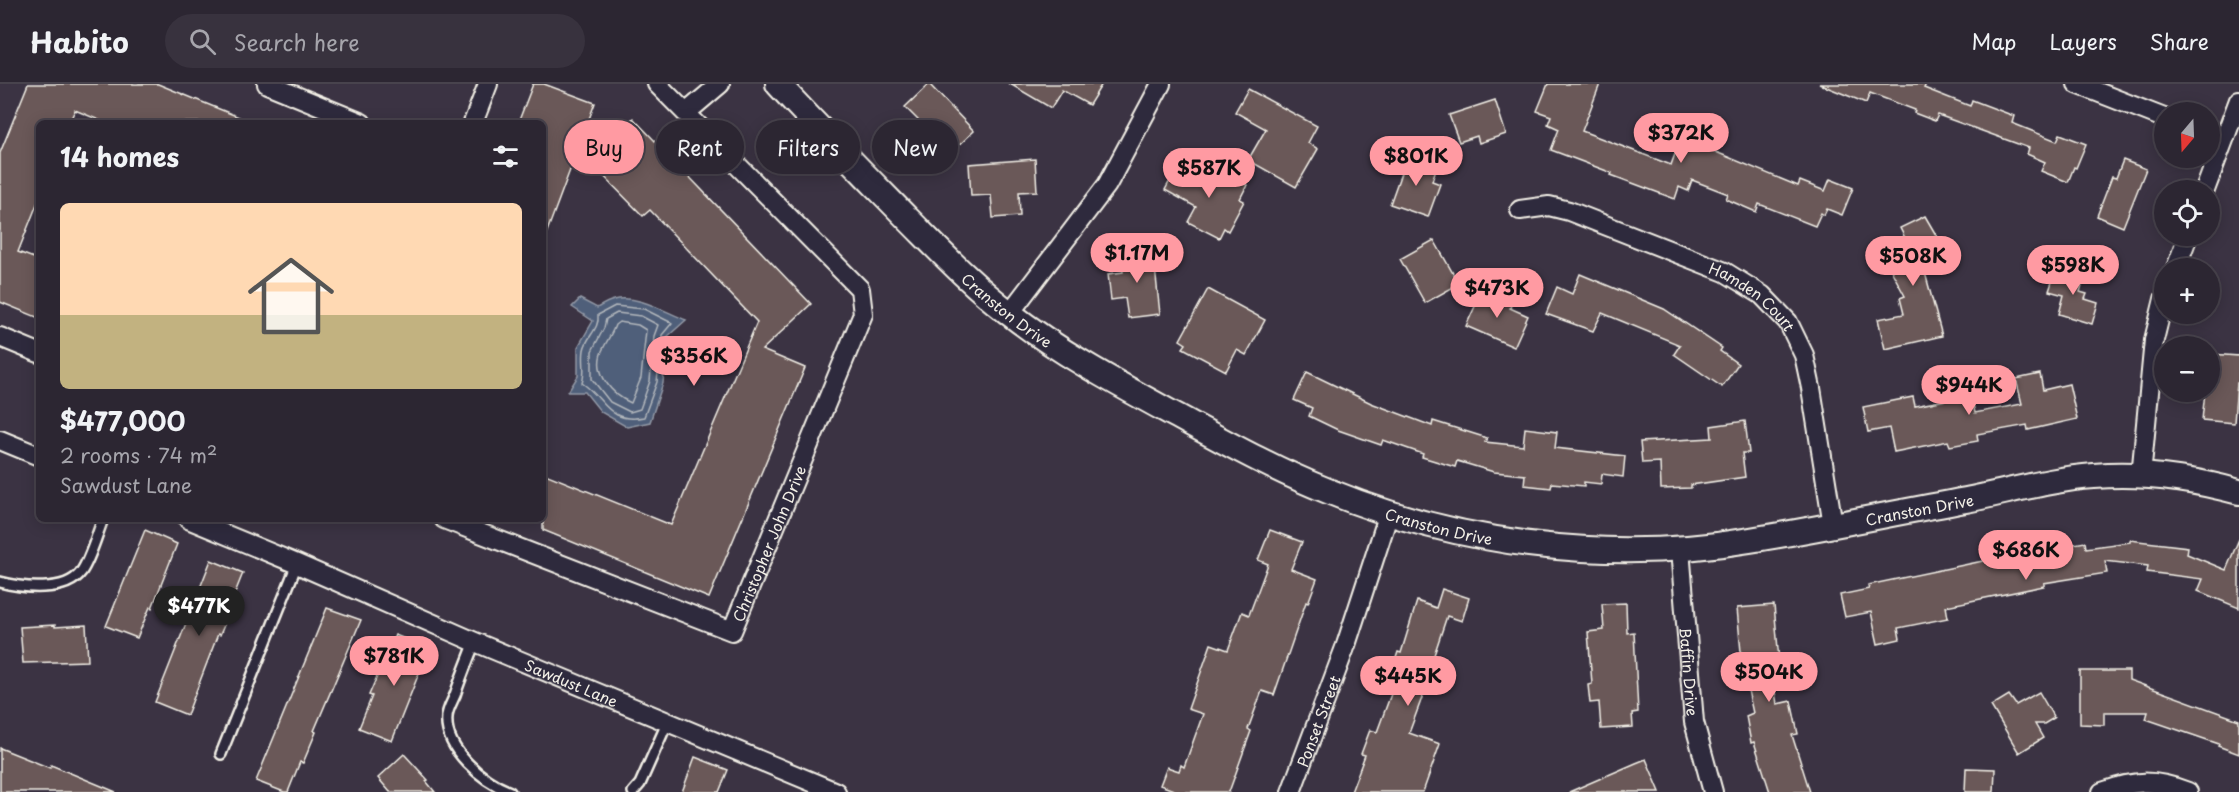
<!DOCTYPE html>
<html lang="en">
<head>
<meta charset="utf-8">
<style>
	:root { --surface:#2c2632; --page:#38323e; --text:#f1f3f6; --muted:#a6a5ac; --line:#48434d; --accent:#ff9aa2 }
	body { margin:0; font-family:"Playpen Sans",sans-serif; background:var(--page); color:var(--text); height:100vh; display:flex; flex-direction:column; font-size:22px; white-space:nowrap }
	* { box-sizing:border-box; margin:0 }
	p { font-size:20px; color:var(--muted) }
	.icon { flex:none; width:33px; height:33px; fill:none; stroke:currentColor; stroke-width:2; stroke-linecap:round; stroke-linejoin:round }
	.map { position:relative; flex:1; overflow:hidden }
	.drawer { position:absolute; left:36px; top:36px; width:510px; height:402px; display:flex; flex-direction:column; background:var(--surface); border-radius:9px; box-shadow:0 3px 15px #0003,0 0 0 2px var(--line) }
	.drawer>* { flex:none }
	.hud { position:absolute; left:564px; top:36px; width:570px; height:54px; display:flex; gap:12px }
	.needle { width:39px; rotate:199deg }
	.tools { position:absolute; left:2154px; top:18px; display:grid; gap:12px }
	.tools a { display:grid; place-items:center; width:66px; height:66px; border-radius:50%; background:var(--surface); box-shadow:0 3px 15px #0003,0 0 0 2px var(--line); font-size:30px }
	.price { position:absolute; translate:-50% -51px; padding:0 14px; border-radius:21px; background:var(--accent); color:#111; font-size:20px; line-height:39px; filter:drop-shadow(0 2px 3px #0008) }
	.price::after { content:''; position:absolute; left:50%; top:36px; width:18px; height:14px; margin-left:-9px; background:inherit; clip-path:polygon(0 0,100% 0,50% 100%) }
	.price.active { background:#222; color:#fff }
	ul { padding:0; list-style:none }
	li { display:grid; align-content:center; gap:12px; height:318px; padding:0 24px }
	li+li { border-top:2px solid var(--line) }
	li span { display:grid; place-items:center; height:186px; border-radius:9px; color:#555 }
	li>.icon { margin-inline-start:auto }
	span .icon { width:108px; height:108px; fill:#fffc; stroke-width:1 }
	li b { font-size:26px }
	h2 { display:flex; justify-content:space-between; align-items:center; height:72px; padding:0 24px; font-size:26px }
	.tag { padding:0 21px; border-radius:27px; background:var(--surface); box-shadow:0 3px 15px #0003,0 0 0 2px var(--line); font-size:21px; line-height:54px }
	.tag.active { background:var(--accent); color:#111 }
	header { display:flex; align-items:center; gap:36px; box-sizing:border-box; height:84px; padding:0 30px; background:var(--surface); border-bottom:2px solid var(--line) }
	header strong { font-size:28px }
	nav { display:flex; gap:33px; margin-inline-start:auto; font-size:21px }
	.search { width:420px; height:54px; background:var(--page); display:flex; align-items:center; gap:15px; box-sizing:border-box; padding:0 21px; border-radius:33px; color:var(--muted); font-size:22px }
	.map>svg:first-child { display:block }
</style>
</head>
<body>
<header>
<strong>Habito</strong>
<div class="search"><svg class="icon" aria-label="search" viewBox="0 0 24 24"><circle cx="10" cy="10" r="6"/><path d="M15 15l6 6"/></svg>Search here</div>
<nav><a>Map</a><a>Layers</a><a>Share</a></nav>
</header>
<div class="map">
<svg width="2239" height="708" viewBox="0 0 2239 708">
	<rect width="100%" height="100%" fill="#3b3343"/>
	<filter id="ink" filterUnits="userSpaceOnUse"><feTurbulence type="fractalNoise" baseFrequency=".0167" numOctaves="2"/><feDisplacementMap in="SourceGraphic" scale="12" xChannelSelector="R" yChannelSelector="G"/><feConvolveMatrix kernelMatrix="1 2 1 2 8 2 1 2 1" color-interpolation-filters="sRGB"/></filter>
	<g filter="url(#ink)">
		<!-- water -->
		<path fill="#505f7a" stroke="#9299a6" stroke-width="1.5" d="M580,215L597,224C602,221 609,217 614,216C638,210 665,228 686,236L667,253L663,299L650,338L627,343L601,328L585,308H568L578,292V263L593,237L572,223Z"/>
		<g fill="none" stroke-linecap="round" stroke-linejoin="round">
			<!-- shore -->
			<g stroke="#b2b7bc" stroke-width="1.5">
				<path d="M615,222L644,225L672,239L662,251L657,298L644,333C607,340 606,315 582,299C586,288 582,277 584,266C586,253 600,245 598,231Z"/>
				<path d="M617,229L641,232L658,241L654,252L650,297L640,325L630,328L610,318L592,295V267L604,244L606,235Z"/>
				<path d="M619,238L638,241L646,246L641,294L631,319C612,311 593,289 602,267C606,258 612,250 615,241Z"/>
			</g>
		</g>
		<!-- building -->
		<g fill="#6b5959" stroke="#f4f1e8" stroke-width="1.5">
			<path d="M28,0H158L251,38L106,39L75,26L69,39H39V115L18,168L39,176V234L0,218V69Z"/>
			<path d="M533,0H544L595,19L545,153H543V39H518Z"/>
			<path d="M929,0L974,47L951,69L905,23Z"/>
			<path d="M1010,0H1102L1089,21L1062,6L1051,24Z"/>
			<path d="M1548,0H1600L1582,47L1671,81L1679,59L1697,67L1699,61L1798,102L1800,97L1825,107L1830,95L1853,104L1842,131L1827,125L1824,131L1821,129L1815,142L1759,120L1756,128L1726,115L1728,110L1692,96L1688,107L1679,103L1675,115L1611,91L1612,89L1551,66L1559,45L1548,40L1551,32L1537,27Z"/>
			<path d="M1819,0H1926L1924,4L1970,22L1972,16L2014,32L2012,39L2057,57L2060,50L2086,60L2076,84L2074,83L2068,98L2041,87L2045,78L2027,70L2029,64L1938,31L1935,37L1914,29L1915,26L1870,9L1866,19Z"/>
			<path d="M1248,5L1317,42L1308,59L1318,65L1296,103L1248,76L1266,45L1235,28Z"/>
			<path d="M1495,16L1506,50L1479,59L1477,52L1459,58L1449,31Z"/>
			<path d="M633,34L811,220L762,266L805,284L709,514L543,446V389L671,441L757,238L650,126L643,132L589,77Z"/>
			<path d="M1407,72L1437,82L1432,97L1440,100L1428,133L1390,120Z"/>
			<path d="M1035,75L1037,107L1019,108L1020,132L993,134L991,111L971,112L969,80Z"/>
			<path d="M2123,76L2146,85L2123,143L2097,132L2112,93L2116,94Z"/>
			<path d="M1178,82L1209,99L1217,85L1247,101L1240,115L1244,117L1228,147L1224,144L1219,154L1188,138L1196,123L1165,106Z"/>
			<path d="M1925,132L1946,168L1923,181L1942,252L1885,265L1878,235L1904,230L1900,214L1905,212L1884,173L1908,160L1900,144Z"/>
			<path d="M1434,156L1459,200L1425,219L1400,175Z"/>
			<path d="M1153,165L1160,230L1128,234L1125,214L1111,216L1108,190L1123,188L1121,168Z"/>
			<path d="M2057,183L2085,191L2080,208L2087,210L2085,215L2098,219L2092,240L2059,230L2064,211L2049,207Z"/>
			<path d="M1580,190L1664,225L1722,264L1720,267L1738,280L1722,303L1674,270L1680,261L1602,229L1593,247L1546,230L1557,203L1572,210Z"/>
			<path d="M1208,205L1265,236L1246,271L1237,266L1226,287L1183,264L1186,260L1180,256Z"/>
			<path d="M1483,205L1512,218L1510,224L1528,232L1514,263L1466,242Z"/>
			<path d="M2210,270L2239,272V299H2237L2234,339L2202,336L2205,308H2210Z"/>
			<path d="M1307,288L1371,319L1432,342L1433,337L1487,354L1485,358L1523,362L1525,344L1557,348L1555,364L1625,372L1623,393L1602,390L1601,400L1584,398V402L1552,399L1551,404L1524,401L1525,391L1494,388L1457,377L1455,383L1422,373L1423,370L1383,356L1381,361L1338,346L1309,332L1312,324L1294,316Z"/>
			<path d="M2040,290L2043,306L2069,300L2077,335L2028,346L2027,341L1977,350L1978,357L1950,362L1948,357L1894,368L1889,344L1868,348L1863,323L1913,313L1915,322L1971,311L1975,329L2022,320L2016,295Z"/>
			<path d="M1745,337L1749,369H1742L1745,393L1691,401V404L1661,405L1660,378L1642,379L1640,358L1712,354L1711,342Z"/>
			<path d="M145,446L177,460L152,524L150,523L137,554L106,542Z"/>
			<path d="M1270,446L1302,458L1291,485L1317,495L1308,519L1306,518L1274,611L1262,607L1248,645L1251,647L1229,708H1179L1160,701L1167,683L1179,687L1181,681L1184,683L1203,630L1188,625L1211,560L1228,566L1242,528L1249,531L1268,480L1258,476Z"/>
			<path d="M2239,455V524L2198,507L2203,495L2147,488L2148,482L2105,477L2107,489L2044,499V502L1946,522L1948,534L1898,544L1900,555L1878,560L1871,528L1845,533L1840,511L1869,505L1868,501L1983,477L2020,471L2021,477L2058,471L2057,463L2085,458L2086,464L2130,458V456L2188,463L2187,470L2226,486Z"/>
			<path d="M211,476L243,489L231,519H233L220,551L218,550L187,631L155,618Z"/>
			<path d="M1442,505L1469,514L1462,537L1447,532L1431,580L1436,582L1428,603H1426L1409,649L1440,660L1423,708H1351L1365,671L1361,670L1370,646L1377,648L1398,591L1391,589L1398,568L1401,569L1417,517L1436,524Z"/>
			<path d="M1626,519L1627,549L1634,548L1638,628L1632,629L1633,643L1601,645L1599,618L1590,619L1588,601L1592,600L1588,548L1604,546L1602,520Z"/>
			<path d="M1774,521L1779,576L1770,577L1777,620L1791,617L1798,650L1792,651L1810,708H1770L1754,658L1751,659L1746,632L1753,629L1742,579L1737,524Z"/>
			<path d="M327,524L361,536L314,647L316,648L303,679L300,678L288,708H284L256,697Z"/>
			<path d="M55,541V543L86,541L88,577L23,579L20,543Z"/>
			<path d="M395,551L429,564L392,657L359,644L372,612L369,611Z"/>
			<path d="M2080,587H2129V596L2239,636V670L2218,662L2219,660L2146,635L2148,628H2104V641L2080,640Z"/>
			<path d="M2039,608L2054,634L2044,640H2035L2043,654L2019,669L1991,622L2009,611L2016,621Z"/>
			<path d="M0,664L50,684L51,681L116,708H0Z"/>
			<path d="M404,670L428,696L426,697L435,708H390L378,694Z"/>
			<path d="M695,673L728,686L719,708H682Z"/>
			<path d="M1646,675L1660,708H1569L1636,679Z"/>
			<path d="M1966,684L1995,685L1994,708H1965Z"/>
		</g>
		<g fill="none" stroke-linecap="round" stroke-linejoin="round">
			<defs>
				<g id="lane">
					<path d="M0,498C22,504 66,509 81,488C90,476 97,450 103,435"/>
					<path d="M475,558C468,576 461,593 455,611C452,618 447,626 447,633C444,666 483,697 510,708"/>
					<path d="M221,670L297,480"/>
					<path d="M633,708L640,700L668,637"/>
				</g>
				<g id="street">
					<path d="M267,0L362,39"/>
					<path d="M2077,0L2164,34"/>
					<path d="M687,28L720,0"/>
					<path d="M473,39L488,0"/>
					<path d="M2205,106L2239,16"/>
					<path id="s1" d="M1520,126L1549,122L1569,127L1725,188L1762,211L1788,238L1804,271L1811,304L1833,441"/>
					<path d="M2176,184L2188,152"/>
					<path d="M1009,230L1107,101L1161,0"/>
					<path d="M0,253L39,269"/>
					<path d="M0,356L39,372"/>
					<path d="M2141,392L2154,256L2164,215"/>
					<path id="s2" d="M188,435L297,480L475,558L836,708"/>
					<path id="s3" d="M444,435L732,547L863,230L860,205L657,0"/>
					<path id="s4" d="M1680,465L1694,638L1713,708"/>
					<path id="s5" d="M1291,708L1346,561L1389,429"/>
					<path d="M2102,708C2135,696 2154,695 2188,708"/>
				</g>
				<g id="secondary">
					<path id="s6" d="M778,0C820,46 864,90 908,135C940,167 972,201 1009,229C1060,269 1118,300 1175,331C1225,358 1275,386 1328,407C1460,461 1610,480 1750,456C1823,444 1894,429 1966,416C2008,408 2051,395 2094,392C2143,388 2192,395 2239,408"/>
				</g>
			</defs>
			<!-- lane casing -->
			<use href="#lane" stroke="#f4f1e8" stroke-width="14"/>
			<!-- street casing -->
			<use href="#street" stroke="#f4f1e8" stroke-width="22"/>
			<!-- secondary casing -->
			<use href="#secondary" stroke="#f4f1e8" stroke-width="28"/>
			<!-- lane -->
			<use href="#lane" stroke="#2f2a3d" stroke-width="9"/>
			<!-- street -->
			<use href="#street" stroke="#2f2a3d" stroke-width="18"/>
			<!-- secondary -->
			<use href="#secondary" stroke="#2f2a3d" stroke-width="24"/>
		</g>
	</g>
	<g text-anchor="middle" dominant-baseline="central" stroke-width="4.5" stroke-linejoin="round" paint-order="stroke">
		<!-- street labels -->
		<g font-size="15" fill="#f4f1e8" stroke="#2f2a3d">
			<text stroke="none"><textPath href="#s1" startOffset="254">Hamden Court</textPath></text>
			<text stroke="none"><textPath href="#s6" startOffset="322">Cranston Drive</textPath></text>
			<text stroke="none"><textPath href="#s6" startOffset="1294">Cranston Drive</textPath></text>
			<text stroke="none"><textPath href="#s6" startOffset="808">Cranston Drive</textPath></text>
			<text stroke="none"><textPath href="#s3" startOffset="404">Christopher John Drive</textPath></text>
			<text stroke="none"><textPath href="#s4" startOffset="123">Baffin Drive</textPath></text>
			<text stroke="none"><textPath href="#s2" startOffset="417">Sawdust Lane</textPath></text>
			<text stroke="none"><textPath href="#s5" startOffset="76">Ponset Street</textPath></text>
		</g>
	</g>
</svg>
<div class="tools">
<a><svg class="needle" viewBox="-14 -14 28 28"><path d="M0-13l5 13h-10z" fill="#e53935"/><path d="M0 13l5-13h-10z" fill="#a6a5ac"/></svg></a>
<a><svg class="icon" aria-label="locate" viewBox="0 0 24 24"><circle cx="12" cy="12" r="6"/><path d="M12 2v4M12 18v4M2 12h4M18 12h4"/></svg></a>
<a>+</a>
<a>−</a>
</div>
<b class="price" style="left:1681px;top:80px">$372K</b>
<b class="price" style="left:1416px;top:103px">$801K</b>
<b class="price" style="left:1209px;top:115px">$587K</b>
<b class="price" style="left:1137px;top:200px">$1.17M</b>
<b class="price" style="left:1913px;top:203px">$508K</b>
<b class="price" style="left:2073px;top:212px">$598K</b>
<b class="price" style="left:1497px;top:235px">$473K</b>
<b class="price" style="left:694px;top:303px">$356K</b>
<b class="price" style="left:1969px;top:332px">$944K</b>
<b class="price" style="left:2026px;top:497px">$686K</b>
<b class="price active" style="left:199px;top:553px">$477K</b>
<b class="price" style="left:394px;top:603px">$781K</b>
<b class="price" style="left:1769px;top:619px">$504K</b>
<b class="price" style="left:1408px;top:623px">$445K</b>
<div class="hud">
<a class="tag active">Buy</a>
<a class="tag">Rent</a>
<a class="tag">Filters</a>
<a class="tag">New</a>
</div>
<section class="drawer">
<h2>14 homes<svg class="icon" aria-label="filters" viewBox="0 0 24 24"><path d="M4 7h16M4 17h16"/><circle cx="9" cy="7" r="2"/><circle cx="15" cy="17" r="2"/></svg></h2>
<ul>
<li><span style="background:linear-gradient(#ffd9b3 60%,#c2b280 0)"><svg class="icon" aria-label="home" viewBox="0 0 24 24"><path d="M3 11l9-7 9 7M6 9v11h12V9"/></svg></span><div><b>$477,000</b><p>2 rooms · 74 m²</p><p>Sawdust Lane</p></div></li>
</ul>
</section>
</div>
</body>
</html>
